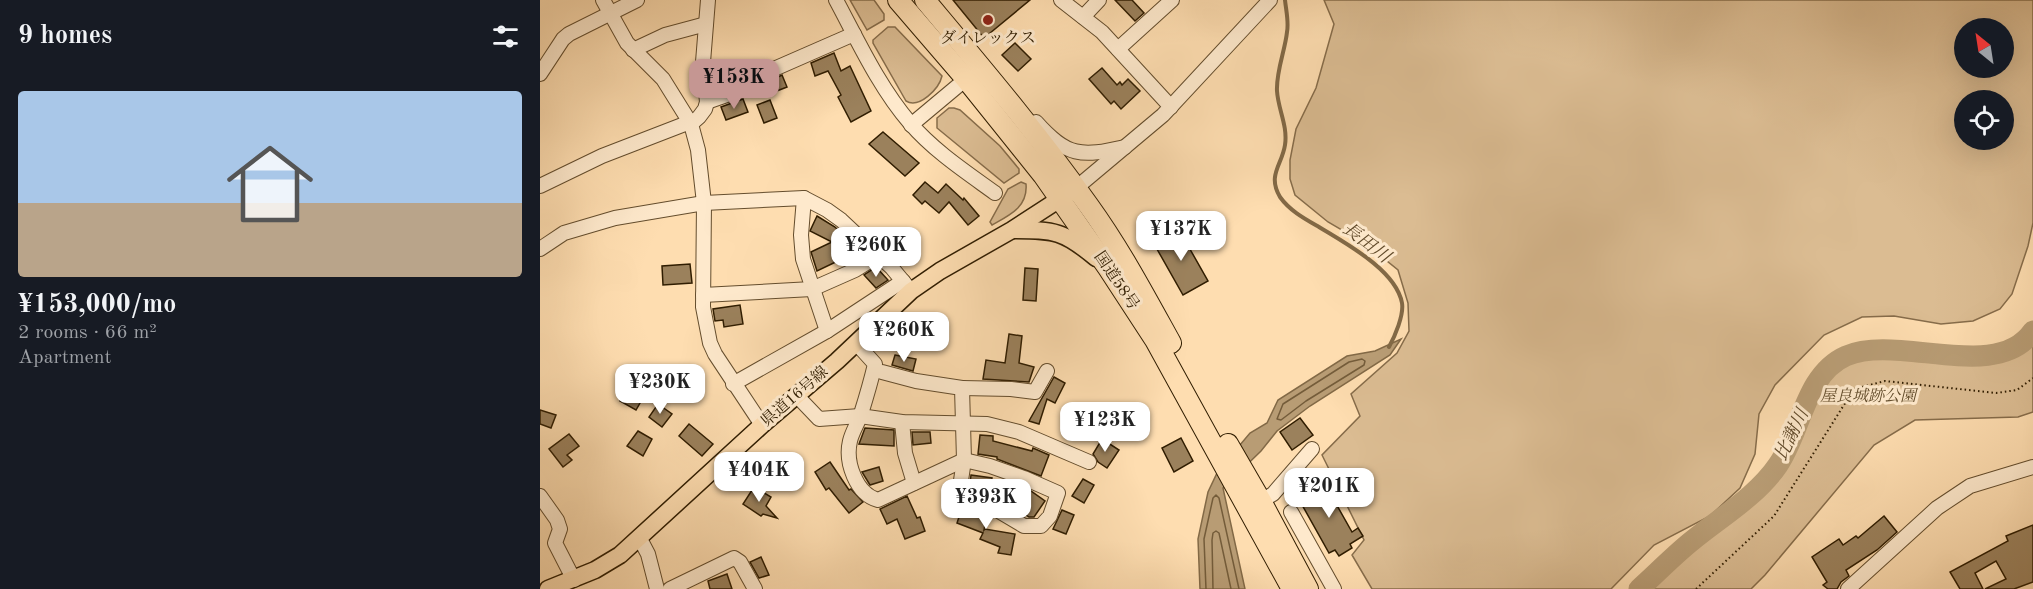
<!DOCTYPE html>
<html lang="en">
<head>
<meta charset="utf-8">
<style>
	:root { --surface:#171b24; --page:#20242c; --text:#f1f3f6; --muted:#9ea1a6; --line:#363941; --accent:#c59692 }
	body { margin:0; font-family:"Old Standard TT","Noto Serif JP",serif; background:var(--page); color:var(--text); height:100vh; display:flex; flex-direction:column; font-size:22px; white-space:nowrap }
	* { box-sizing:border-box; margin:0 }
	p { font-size:20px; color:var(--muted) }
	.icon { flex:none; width:33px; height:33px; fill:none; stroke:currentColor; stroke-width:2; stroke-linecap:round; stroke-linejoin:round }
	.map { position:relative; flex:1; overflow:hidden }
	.side { display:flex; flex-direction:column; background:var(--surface); width:540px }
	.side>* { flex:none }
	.needle { width:39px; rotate:330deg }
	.fabs { position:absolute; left:1414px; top:18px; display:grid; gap:12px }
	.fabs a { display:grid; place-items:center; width:60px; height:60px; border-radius:50%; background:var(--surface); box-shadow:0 6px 24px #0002; font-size:30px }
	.price { position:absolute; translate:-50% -51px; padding:0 14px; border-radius:12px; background:#fff; color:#222; font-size:20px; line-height:39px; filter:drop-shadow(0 2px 3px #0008) }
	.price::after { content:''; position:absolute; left:50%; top:36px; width:18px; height:14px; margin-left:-9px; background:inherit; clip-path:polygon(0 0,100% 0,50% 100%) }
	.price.active { background:var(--accent); color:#111 }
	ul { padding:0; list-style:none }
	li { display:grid; align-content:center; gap:12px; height:318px; padding:0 18px }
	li+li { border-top:2px solid var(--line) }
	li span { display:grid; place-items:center; height:186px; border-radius:6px; color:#555 }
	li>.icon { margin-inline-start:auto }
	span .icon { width:108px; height:108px; fill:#fffc; stroke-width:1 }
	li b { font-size:26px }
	h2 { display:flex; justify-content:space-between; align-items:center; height:72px; padding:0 18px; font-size:26px }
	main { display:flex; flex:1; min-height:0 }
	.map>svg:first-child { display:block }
</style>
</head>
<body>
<main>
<section class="side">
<h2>9 homes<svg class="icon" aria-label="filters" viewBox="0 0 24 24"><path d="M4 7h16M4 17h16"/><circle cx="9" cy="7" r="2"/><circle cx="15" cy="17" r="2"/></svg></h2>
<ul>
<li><span style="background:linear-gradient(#a9c7e8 60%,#b9a48a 0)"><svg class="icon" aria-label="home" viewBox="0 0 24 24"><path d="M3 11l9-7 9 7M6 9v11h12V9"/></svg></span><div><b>¥153,000/mo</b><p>2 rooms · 66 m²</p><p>Apartment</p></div></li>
</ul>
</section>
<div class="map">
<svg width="1493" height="589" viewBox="0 0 1493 589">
	<rect width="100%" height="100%" fill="#feddb0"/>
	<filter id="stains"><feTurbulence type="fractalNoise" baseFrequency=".00333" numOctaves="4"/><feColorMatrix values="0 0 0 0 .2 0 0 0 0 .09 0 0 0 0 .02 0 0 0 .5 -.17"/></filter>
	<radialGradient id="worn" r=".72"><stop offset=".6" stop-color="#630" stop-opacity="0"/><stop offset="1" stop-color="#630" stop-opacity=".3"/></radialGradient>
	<!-- green -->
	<g fill="#dbbc92" stroke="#866c4a" stroke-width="1.5" fill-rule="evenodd">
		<path d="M310,0H334L344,14V20L327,30Z"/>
		<path d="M784,0H1493V223L1488,246L1472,294L1460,309L1433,321L1401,324L1354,316L1322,317L1284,335L1235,385L1219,414L1215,454L1200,488L1170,516L1114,545L1071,589H832L812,555L824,540L782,455L820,416L811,394L857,353L869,331L868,303L858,270L826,244L788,222L755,195L750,179V160L756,129L776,88L794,24ZM1425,28H1464V68H1425ZM1425,100H1464V140H1425Z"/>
		<path d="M348,27H355L402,76C399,89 379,109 366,101L333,43V40Z"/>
		<path d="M409,108H414L420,110L460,146L479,169V173L464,183L397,128V118Z"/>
		<path d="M481,182L486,184C488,207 470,215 452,225L450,222L468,189Z"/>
		<path d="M1493,330V412L1478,417L1375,420L1334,445L1225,575L1211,589H1099L1165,530L1219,488L1243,458L1278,383L1304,356L1327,351L1429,356L1465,352L1491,334Z"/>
	</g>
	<!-- water -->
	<path fill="#b89c74" stroke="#826946" stroke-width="1.5" d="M861,339L850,355L770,406L737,431L721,451L683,488L705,589H660L658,539L668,492L678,471L710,433L727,423L738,400L807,356L835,351Z"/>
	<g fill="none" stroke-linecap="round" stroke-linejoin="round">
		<!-- shore -->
		<g stroke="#745c3a" stroke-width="1.5">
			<path d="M822,359L825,361L824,365L766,401L741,420L737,419L743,404L809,362Z"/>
			<path d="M666,589L664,539L673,498L676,495L679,498L699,589"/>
			<path d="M673,589L672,540L673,533L676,531L679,533L691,589"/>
		</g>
		<!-- stream -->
		<path stroke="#826946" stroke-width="4" d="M745,0C746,10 749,22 747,32C745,51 736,71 737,91C738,109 748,126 745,145C742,165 727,175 740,197C750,211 765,219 779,227C805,243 856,270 862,303C864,315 855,336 849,347"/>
		<!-- river -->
		<path stroke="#b89c74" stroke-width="21" d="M1099,589C1117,573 1134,555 1153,540C1181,517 1217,496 1238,465C1261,432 1265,374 1306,356C1357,333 1457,384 1493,331"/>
	</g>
	<!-- building -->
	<g fill="#9b815c" stroke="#301d01" stroke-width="1.5">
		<path d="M413,0H490L444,38Z"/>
		<path d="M575,0H592L604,13L595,21Z"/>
		<path d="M475,43L491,59L478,71L462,55Z"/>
		<path d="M294,53L301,71L310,66L331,111L311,122L298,97L301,95L288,71L275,76L271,63Z"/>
		<path d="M562,68L577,85L580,82L582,85L588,79L600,91L581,109L574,101L571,104L549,79Z"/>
		<path d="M242,75L247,87L224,96L220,86Z"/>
		<path d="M203,99L208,112L186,120L181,107Z"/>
		<path d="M230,100L237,118L224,123L217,105Z"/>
		<path d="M343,132L379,163L365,176L329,144Z"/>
		<path d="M385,182L398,193L406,184L423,200L424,198L439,216L428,225L409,202L399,213L385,201L382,204L373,195Z"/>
		<path d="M277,216L295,227L323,255L309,263L304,258L277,271L271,252L292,242L270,231Z"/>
		<path d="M638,228L668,281L643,295L613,242Z"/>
		<path d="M150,264L152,283L123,285L122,266Z"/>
		<path d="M336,267L348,280L336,288L324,275Z"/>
		<path d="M485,268L498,269L496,301L483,300Z"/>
		<path d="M200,305L203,324L184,327L183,320L175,321L173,309Z"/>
		<path d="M396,323L402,336L382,345L376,332Z"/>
		<path d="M469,334L482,336L479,363L494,367L489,382L443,379L446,360L465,363Z"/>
		<path d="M355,355L376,359L373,371L352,365Z"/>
		<path d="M514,377L525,383L515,403L507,399L499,424L489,421Z"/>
		<path d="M88,387L104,396L96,410L80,401Z"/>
		<path d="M118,404L132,414L122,427L109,417Z"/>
		<path d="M0,410L16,415L11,428L0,424Z"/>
		<path d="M760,418L773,435L752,450L740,432Z"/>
		<path d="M149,424L173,444L162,456L139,436Z"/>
		<path d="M325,428L354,430V446L319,444Z"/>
		<path d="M98,431L112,439L103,456L87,446Z"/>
		<path d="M372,432H390L391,443L373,445Z"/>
		<path d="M29,434L39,446L27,455L32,460L23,467L9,449Z"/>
		<path d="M440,435L453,436V441L492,451L493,448L509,455L501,476L457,459V457L438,454Z"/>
		<path d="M641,438L653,461L634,472L622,448Z"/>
		<path d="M562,439L579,450L567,468L558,462L553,454Z"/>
		<path d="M290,462L309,490L311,489L323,502L309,513L289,488L286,490L275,472Z"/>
		<path d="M339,467L343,481L330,485L322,472Z"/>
		<path d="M431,475L452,478L450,491L441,490L430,483Z"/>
		<path d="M543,479L554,485L544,503L532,496Z"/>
		<path d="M782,479L812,532L818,528L823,536L810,544L812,548L799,556L795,550L789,553L761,503L768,499L762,490Z"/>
		<path d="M468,482L488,489L505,501L494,517H489L480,511L481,509L460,498Z"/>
		<path d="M214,487L231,497L226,506L237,518L223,514L221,516L203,504Z"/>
		<path d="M367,496L377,518L380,517L385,531L365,539L357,519L347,524L340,509Z"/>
		<path d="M424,502L435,507L433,513L446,518L444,530L445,529L475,534L471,555L458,553L460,547L440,539L443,533L417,523Z"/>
		<path d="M522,510L534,515L526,534L513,529Z"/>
		<path d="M1344,516L1357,532L1337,550L1306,570L1309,576L1301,582L1297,589H1288L1283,585L1287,582L1272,557L1299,539L1303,545L1316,536L1318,538Z"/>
		<path d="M1493,525V582L1474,589H1445L1466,579L1456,561L1435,573L1443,589H1420L1410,572L1468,541L1466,536Z"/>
		<path d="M221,557L229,575L219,578L210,562Z"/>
		<path d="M187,574L192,589H170L168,581Z"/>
	</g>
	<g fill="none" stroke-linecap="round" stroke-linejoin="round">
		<defs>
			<g id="minor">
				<path d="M63,0L87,43L123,79L151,124L158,150L164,203L163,307L170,343L175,354L222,425"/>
				<path d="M296,0C318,41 339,87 370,123C394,151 426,172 455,193"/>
				<path d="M521,0L562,32L631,107"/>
				<path d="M543,17L559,0"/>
				<path d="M578,49L632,0"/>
				<path d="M93,50L125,35L166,24"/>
				<path d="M0,74L23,39L29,34L97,0"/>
				<path d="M167,102L204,89L218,76L314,34"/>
				<path d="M496,122C527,157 541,157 585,147"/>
				<path d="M151,124L159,117L165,109L167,102L163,62L168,0"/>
				<path d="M371,125L426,79"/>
				<path d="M0,186L62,156L150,122"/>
				<path d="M536,188L623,115L730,0"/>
				<path d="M264,198L261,235L263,259L287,331"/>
				<path d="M0,249L24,233L75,218L164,203L264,198L287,210L301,220L352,268L371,291"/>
				<path d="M163,295L272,289L315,270L339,255"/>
				<path d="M316,343L335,364C331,381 326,398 321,414C318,423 312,432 310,441C305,462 316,494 338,500L424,460L450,466L484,478L518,493L510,516L501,526H484L420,488"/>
				<path d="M342,372L376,381L422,388L424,460L419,494"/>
				<path d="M193,384L287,331L363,281"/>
				<path d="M422,388L471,389L495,392L507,371"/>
				<path d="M257,396L279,419L320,416L362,422L447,424L479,432L549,462"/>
				<path d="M362,422L365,453L374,483"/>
				<path d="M0,496L17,520L20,529L15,543L34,580"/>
				<path d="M714,505L733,494L772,449"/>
				<path d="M751,512L794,589"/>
				<path d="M99,537L108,554L117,589"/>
				<path d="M130,589L194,558L200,562L215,589"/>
				<path d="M1308,589L1397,508L1430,486L1493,467"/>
			</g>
			<g id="major">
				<path d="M473,230C515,230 524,231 556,258"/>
				<path d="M8,589L55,570L80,555L222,425L297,361L371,291L400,271L472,230L529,193"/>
			</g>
			<g id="highway">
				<path d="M358,0L426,79L503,175L568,268L615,340L752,589"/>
				<path d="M385,0C441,67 498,134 549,206C580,249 605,296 631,343"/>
				<path d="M688,444L721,501L768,589"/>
			</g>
		</defs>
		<!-- minor casing -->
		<use href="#minor" stroke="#644d2d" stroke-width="16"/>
		<!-- major casing -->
		<use href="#major" stroke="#301d01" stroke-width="19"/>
		<!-- highway casing -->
		<use href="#highway" stroke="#301d01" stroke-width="22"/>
		<!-- path -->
		<path stroke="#301d01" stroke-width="2" stroke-dasharray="1.5 3" stroke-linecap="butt" d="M1156,589L1234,516L1314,389L1345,381L1456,393L1477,390L1493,378"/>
		<!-- minor -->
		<use href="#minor" stroke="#fee9cc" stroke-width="14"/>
		<!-- major -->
		<use href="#major" stroke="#feddb0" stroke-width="16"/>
		<!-- highway -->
		<use href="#highway" stroke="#feddb0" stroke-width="20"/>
	</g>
	<!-- markers -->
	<circle fill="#8f2418" stroke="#fee9cc" stroke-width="2" cx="448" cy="20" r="6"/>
	<g text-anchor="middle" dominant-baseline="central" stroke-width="6" stroke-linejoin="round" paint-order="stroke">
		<!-- poi labels -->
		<g font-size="16" fill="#301d01" stroke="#fee9cc">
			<text x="448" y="39">ダイレックス</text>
		</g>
		<!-- street labels -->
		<g font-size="16" fill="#301d01" stroke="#fee9cc">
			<text transform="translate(576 281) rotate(56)">国道58号</text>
			<text transform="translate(255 397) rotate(-41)">県道16号線</text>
		</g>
		<!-- park labels -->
		<g font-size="16" font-style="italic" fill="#634d2c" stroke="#fee9cc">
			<text x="1328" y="397">屋良城跡公園</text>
		</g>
		<!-- water labels -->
		<g font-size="18" font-style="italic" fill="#604929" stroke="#fee9cc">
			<text transform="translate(826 243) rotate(37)">長田川</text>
			<text transform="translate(1252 435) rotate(-64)">比謝川</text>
		</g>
	</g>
	<rect width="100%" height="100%" filter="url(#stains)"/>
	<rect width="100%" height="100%" fill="url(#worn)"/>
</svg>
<div class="fabs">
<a><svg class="needle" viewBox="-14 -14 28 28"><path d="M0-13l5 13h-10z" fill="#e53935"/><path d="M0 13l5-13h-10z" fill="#9ea1a6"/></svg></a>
<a><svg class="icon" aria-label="locate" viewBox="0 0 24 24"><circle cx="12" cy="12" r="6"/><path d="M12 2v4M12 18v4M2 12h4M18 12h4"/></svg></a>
</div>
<b class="price active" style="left:194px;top:110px">¥153K</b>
<b class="price" style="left:641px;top:262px">¥137K</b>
<b class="price" style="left:336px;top:278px">¥260K</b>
<b class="price" style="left:364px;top:363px">¥260K</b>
<b class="price" style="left:120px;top:415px">¥230K</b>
<b class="price" style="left:565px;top:453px">¥123K</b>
<b class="price" style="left:219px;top:503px">¥404K</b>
<b class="price" style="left:789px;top:519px">¥201K</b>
<b class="price" style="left:446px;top:530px">¥393K</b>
</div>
</main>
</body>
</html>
